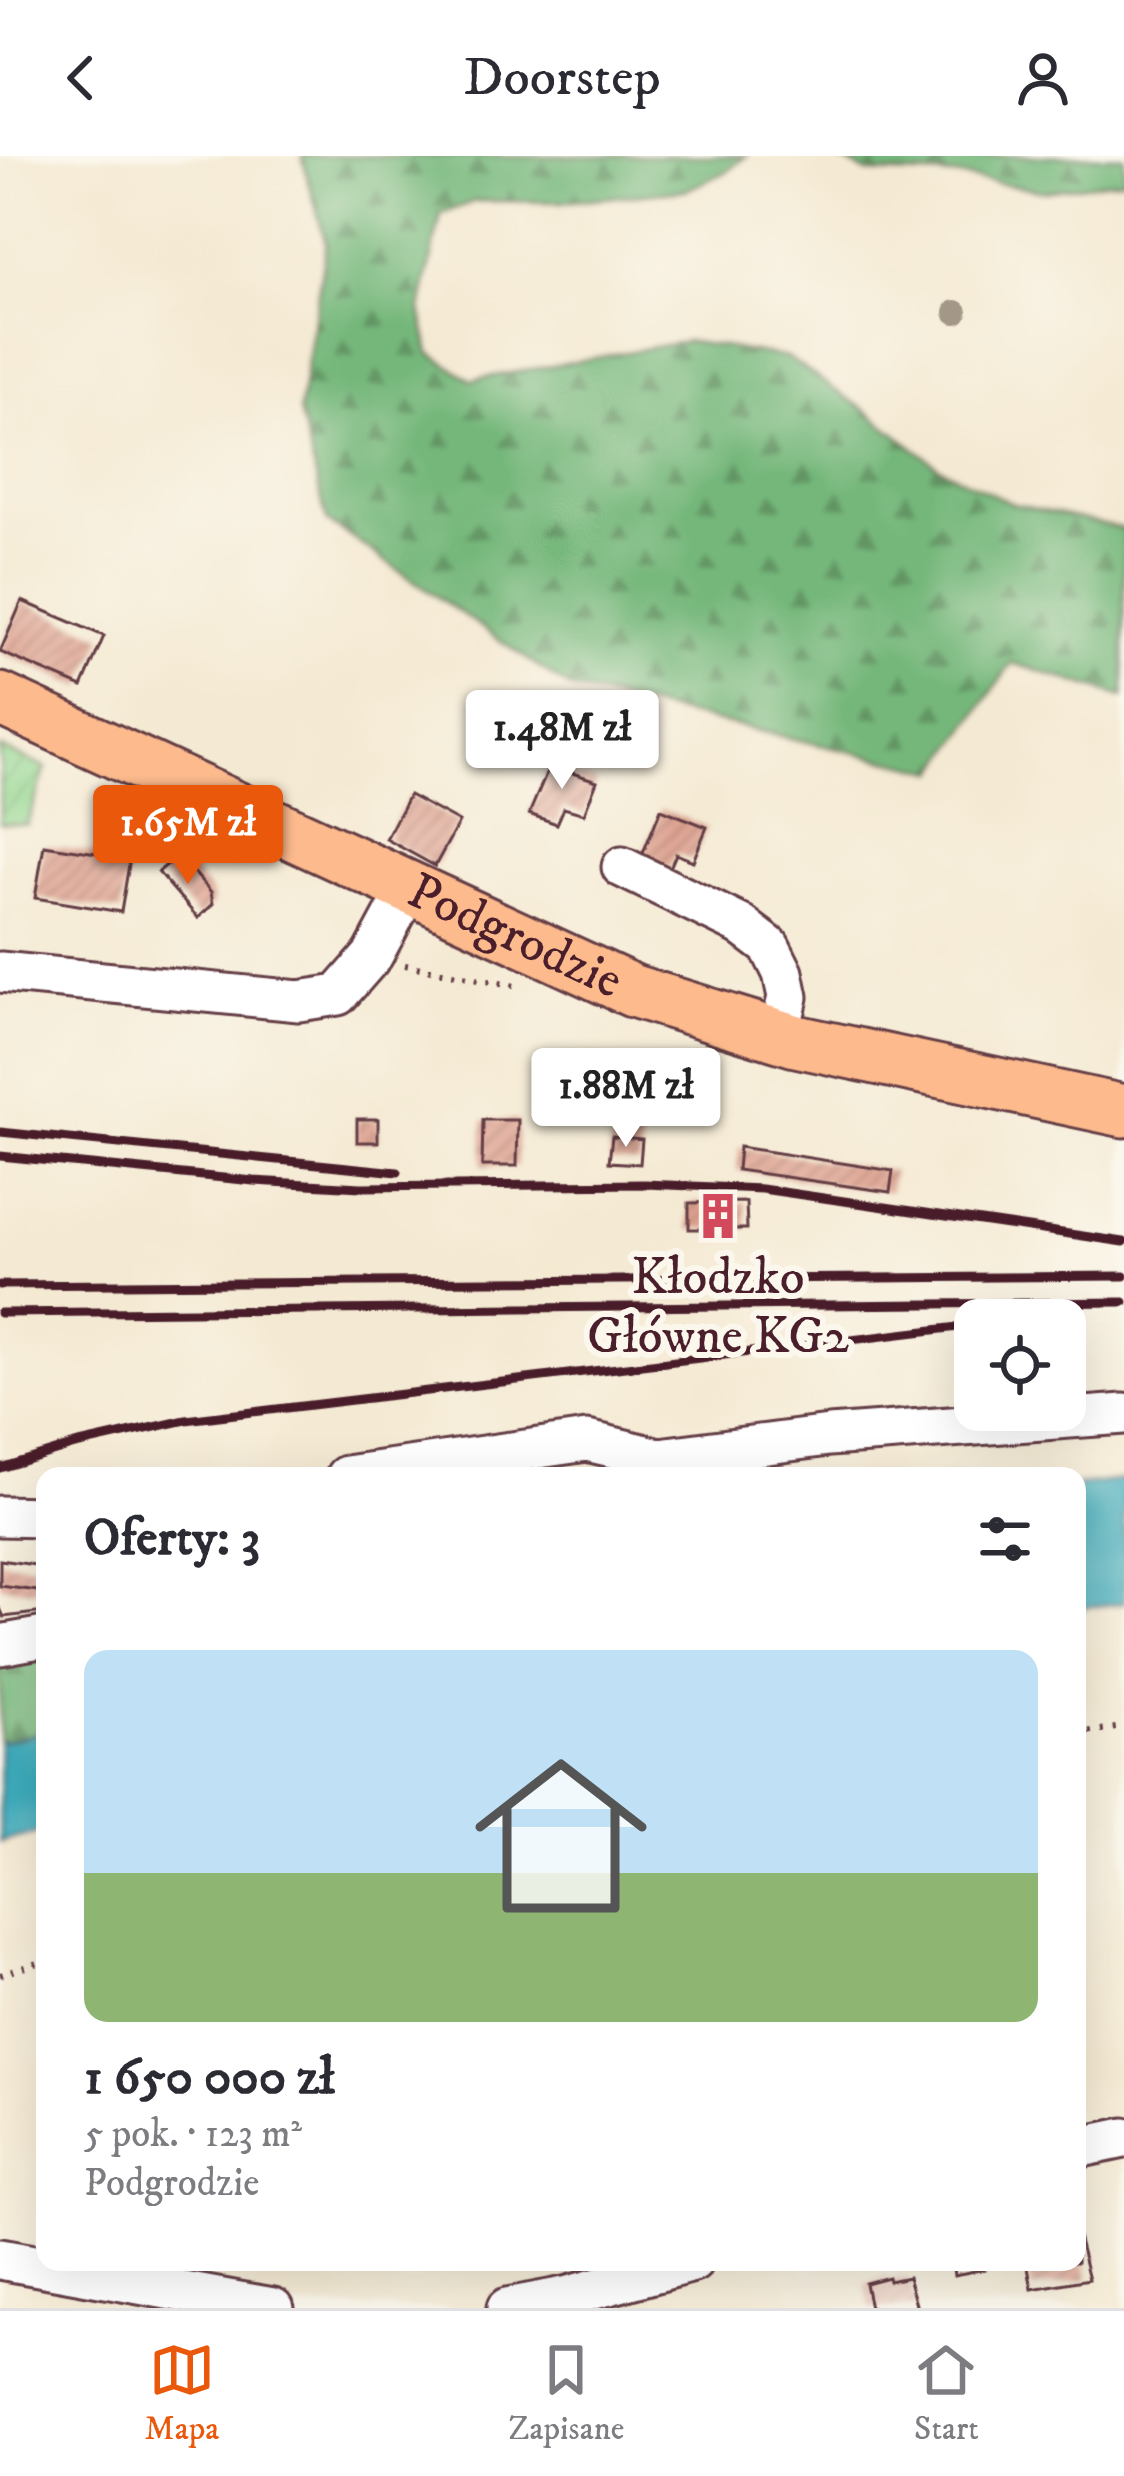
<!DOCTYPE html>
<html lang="pl">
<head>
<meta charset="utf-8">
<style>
	:root { --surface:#fff; --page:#f2f2f3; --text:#2b2b33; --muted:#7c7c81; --line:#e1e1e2; --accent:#ea580c }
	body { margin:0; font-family:"IM FELL DW Pica",serif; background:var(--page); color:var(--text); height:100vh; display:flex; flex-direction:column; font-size:45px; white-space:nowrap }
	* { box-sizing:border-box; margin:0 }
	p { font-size:39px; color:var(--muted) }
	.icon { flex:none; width:66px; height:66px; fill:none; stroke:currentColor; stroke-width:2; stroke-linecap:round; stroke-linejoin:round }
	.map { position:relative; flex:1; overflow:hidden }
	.side { position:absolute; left:36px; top:1311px; width:1050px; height:804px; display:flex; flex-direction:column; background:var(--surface); border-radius:24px; box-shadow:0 12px 48px #0002 }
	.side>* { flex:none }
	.buttons { position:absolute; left:954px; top:1143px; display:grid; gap:24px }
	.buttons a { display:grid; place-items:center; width:132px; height:132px; border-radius:24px; background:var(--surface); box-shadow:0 12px 48px #0002; font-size:60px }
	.price { position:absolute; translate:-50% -102px; padding:0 27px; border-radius:12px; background:#fff; color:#222; font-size:39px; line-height:78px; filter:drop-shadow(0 3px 6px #0008) }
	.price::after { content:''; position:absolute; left:50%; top:72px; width:36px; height:27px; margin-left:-18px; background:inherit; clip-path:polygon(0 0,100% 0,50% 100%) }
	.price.on { background:var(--accent); color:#fff }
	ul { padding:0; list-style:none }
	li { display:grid; align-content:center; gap:24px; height:636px; padding:0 48px }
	li span { display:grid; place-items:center; height:372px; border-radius:24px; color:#555 }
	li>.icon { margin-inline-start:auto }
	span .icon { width:216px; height:216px; fill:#fffc; stroke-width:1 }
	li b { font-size:51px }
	h2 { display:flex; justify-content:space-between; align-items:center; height:144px; padding:0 48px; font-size:51px }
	header { display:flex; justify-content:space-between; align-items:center; height:156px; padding:0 48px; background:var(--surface); font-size:54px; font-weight:600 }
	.menu { display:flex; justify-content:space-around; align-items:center; height:168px; border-top:3px solid var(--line); background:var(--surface); font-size:33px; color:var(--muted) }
	.menu a { display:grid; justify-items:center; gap:6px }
	.menu .on { color:var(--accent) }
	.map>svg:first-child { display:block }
</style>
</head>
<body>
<header><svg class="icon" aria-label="back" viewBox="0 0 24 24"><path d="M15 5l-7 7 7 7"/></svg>Doorstep<svg class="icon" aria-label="person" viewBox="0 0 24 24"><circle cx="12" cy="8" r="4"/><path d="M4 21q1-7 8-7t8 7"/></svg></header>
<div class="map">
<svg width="1124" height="2152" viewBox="0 0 1124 2152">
	<defs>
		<pattern id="forest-firs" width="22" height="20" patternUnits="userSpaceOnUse" patternTransform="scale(3)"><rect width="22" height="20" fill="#75b77a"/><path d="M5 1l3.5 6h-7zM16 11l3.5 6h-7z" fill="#629464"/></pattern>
		<pattern id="garden-furrows" width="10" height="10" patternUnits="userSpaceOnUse" patternTransform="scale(3)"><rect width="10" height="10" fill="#92d68f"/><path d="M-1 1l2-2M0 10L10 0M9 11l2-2" fill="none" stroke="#7fb77c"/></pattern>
		<pattern id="building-hatch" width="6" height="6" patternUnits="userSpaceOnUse" patternTransform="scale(3)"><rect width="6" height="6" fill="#dc9b89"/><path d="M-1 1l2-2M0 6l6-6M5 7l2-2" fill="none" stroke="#b47e70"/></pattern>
	</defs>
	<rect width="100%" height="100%" fill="#fbf7ec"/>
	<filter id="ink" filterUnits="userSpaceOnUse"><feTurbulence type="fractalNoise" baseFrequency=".00833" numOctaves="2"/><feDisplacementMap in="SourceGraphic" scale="24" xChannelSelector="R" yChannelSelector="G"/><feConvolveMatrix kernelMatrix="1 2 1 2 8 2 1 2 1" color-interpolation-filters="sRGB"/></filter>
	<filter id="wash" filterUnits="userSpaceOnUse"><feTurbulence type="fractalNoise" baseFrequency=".004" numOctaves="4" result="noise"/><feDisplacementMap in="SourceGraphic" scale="48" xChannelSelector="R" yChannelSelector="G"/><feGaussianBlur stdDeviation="2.7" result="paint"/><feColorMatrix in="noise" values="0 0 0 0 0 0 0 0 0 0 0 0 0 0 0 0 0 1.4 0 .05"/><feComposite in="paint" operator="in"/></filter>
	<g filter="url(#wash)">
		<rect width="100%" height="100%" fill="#f4e9d2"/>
		<!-- forest -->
		<g fill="url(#forest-firs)" stroke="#606b52" stroke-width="3">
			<path d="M302,0H746L726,16L686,34L561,46L475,45L441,58L421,153L430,197L472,224L687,185L788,202L868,256L939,311L1013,348L1124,373V541L1012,507L937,615L571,533L327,365L299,255L326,87Z"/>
			<path d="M834,0H1124V23L1045,35L954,20L867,17Z"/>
			<path d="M45,1488V1576L0,1586V1495Z"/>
		</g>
		<!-- garden -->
		<path fill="url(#garden-furrows)" stroke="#6e7a5d" stroke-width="3" d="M0,592L46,612L27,669L0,667Z"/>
		<!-- water -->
		<g fill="#3dabbb" stroke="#446573" stroke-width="3">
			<path d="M1124,1324V1447L1077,1452V1329Z"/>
			<path d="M45,1576V1675L0,1686V1586Z"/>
		</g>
		<g id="blocks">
			<!-- building -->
			<g fill="url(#building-hatch)">
				<path d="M22,445L104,480L82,531L0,496Z"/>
				<path d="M555,597L568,602L563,614L597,625L584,658L564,652L557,668L529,658Z"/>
				<path d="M409,639L459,666L435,710L386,683Z"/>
				<path d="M661,653L707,671L693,705L676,698L669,714L641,702Z"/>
				<path d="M44,689L130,702L121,756L35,742Z"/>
				<path d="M175,702L190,712L211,736L213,748L198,762L158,716Z"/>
				<rect x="357" y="963" width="21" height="23"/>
				<path d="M483,964H518L517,1010H482Z"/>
				<path d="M612,980L642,983L640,1008L609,1006Z"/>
				<path d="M739,991L893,1015L890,1036L737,1014Z"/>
				<path d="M746,1046L747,1073H689V1047Z"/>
				<path d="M0,1404L42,1410L38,1435L0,1430Z"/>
				<path d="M0,1452L4,1461L45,1456V1472L0,1478Z"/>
				<path d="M1077,2076L1089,2123L1032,2133L1027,2106H1077Z"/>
				<path d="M952,2106H984L985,2113L954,2119Z"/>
				<path d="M888,2121L889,2125L908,2121L917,2152H870L865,2127Z"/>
			</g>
		</g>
	</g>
	<g filter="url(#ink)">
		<use href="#blocks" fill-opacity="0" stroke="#643d44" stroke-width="3"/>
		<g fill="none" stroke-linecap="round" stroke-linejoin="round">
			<defs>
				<g id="minor">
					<path d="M622,711L741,769L770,791L783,817L788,841L779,880"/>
					<path d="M0,816L299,845L338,839L373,799L408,734"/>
					<path d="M346,1320L587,1285L659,1302L829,1280L1124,1258"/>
					<path d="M0,1360L45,1361"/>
					<path d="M0,1489L45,1481"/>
					<path d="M1077,1992L1124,1982"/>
					<path d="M0,2103L273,2152"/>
					<path d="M507,2152L565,2141L693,2106"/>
				</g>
				<g id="major">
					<path id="s1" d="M0,543L633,835L796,885L1124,955"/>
				</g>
			</defs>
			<!-- minor casing -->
			<use href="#minor" stroke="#643d44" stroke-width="45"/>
			<!-- major casing -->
			<use href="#major" stroke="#643d44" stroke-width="57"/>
			<!-- path -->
			<g stroke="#643d44" stroke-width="6" stroke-dasharray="3 9" stroke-linecap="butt">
				<path d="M405,809L516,830"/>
				<path d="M1077,1577L1124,1571"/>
				<path d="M0,1819L45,1805"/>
			</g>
			<!-- minor -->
			<use href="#minor" stroke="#fff" stroke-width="39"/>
			<!-- major -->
			<use href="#major" stroke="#fcba8d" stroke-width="51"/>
			<!-- rail -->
			<g stroke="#4a1f2b" stroke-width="9">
				<path d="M0,976L398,1016"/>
				<path d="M0,1000L254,1025L361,1031L645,1028L762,1033L1124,1086"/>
				<path d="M0,1129L1124,1120"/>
				<path d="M0,1157L1124,1146"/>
				<path d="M0,1312L75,1289L186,1264L975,1169"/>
			</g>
		</g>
		<!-- trees -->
		<circle fill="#a39887" cx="956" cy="156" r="12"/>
	</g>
	<!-- icons -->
	<defs>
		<symbol id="building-bare" viewBox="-9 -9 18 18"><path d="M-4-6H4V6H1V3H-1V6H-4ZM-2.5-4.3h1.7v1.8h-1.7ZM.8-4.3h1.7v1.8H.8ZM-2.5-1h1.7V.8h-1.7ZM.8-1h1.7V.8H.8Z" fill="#d1495b" stroke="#fbf7ec" stroke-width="2.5" paint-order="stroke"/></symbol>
	</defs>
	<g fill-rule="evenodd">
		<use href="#building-bare" x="685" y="1027" width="66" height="66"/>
	</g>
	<g text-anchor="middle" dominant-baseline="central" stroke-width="12" stroke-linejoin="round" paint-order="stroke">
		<!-- street labels -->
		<g font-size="51" fill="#4a1f2b" stroke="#fbf7ec">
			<text stroke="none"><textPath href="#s1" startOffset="567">Podgrodzie</textPath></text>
		</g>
		<!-- poi labels -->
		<g font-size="51" fill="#4a1f2b" stroke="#fbf7ec">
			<text x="718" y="1122">Kłodzko<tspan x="718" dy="59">Główne KG2</tspan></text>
		</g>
	</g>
</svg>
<div class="buttons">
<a><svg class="icon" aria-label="locate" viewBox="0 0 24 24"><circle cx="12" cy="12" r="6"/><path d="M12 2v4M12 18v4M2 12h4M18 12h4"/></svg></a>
</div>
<b class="price" style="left:562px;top:636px">1.48M zł</b>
<b class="price on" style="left:188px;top:731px">1.65M zł</b>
<b class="price" style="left:626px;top:994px">1.88M zł</b>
<section class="side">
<h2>Oferty: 3<svg class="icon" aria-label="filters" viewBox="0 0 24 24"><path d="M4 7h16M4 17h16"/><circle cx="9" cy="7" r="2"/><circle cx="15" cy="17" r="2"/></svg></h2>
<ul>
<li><span style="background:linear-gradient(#bfe0f5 60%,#8fb573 0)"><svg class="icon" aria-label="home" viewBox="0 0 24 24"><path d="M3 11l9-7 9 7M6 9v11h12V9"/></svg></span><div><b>1 650 000 zł</b><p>5 pok. · 123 m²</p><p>Podgrodzie</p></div></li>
</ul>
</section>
</div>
<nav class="menu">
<a class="on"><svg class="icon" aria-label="map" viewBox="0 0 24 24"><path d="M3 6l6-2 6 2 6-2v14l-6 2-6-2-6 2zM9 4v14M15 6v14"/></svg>Mapa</a>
<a><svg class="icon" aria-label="saved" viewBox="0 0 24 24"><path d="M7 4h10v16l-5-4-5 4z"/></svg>Zapisane</a>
<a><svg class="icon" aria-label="home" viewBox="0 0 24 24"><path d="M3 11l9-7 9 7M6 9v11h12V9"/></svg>Start</a>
</nav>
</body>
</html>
